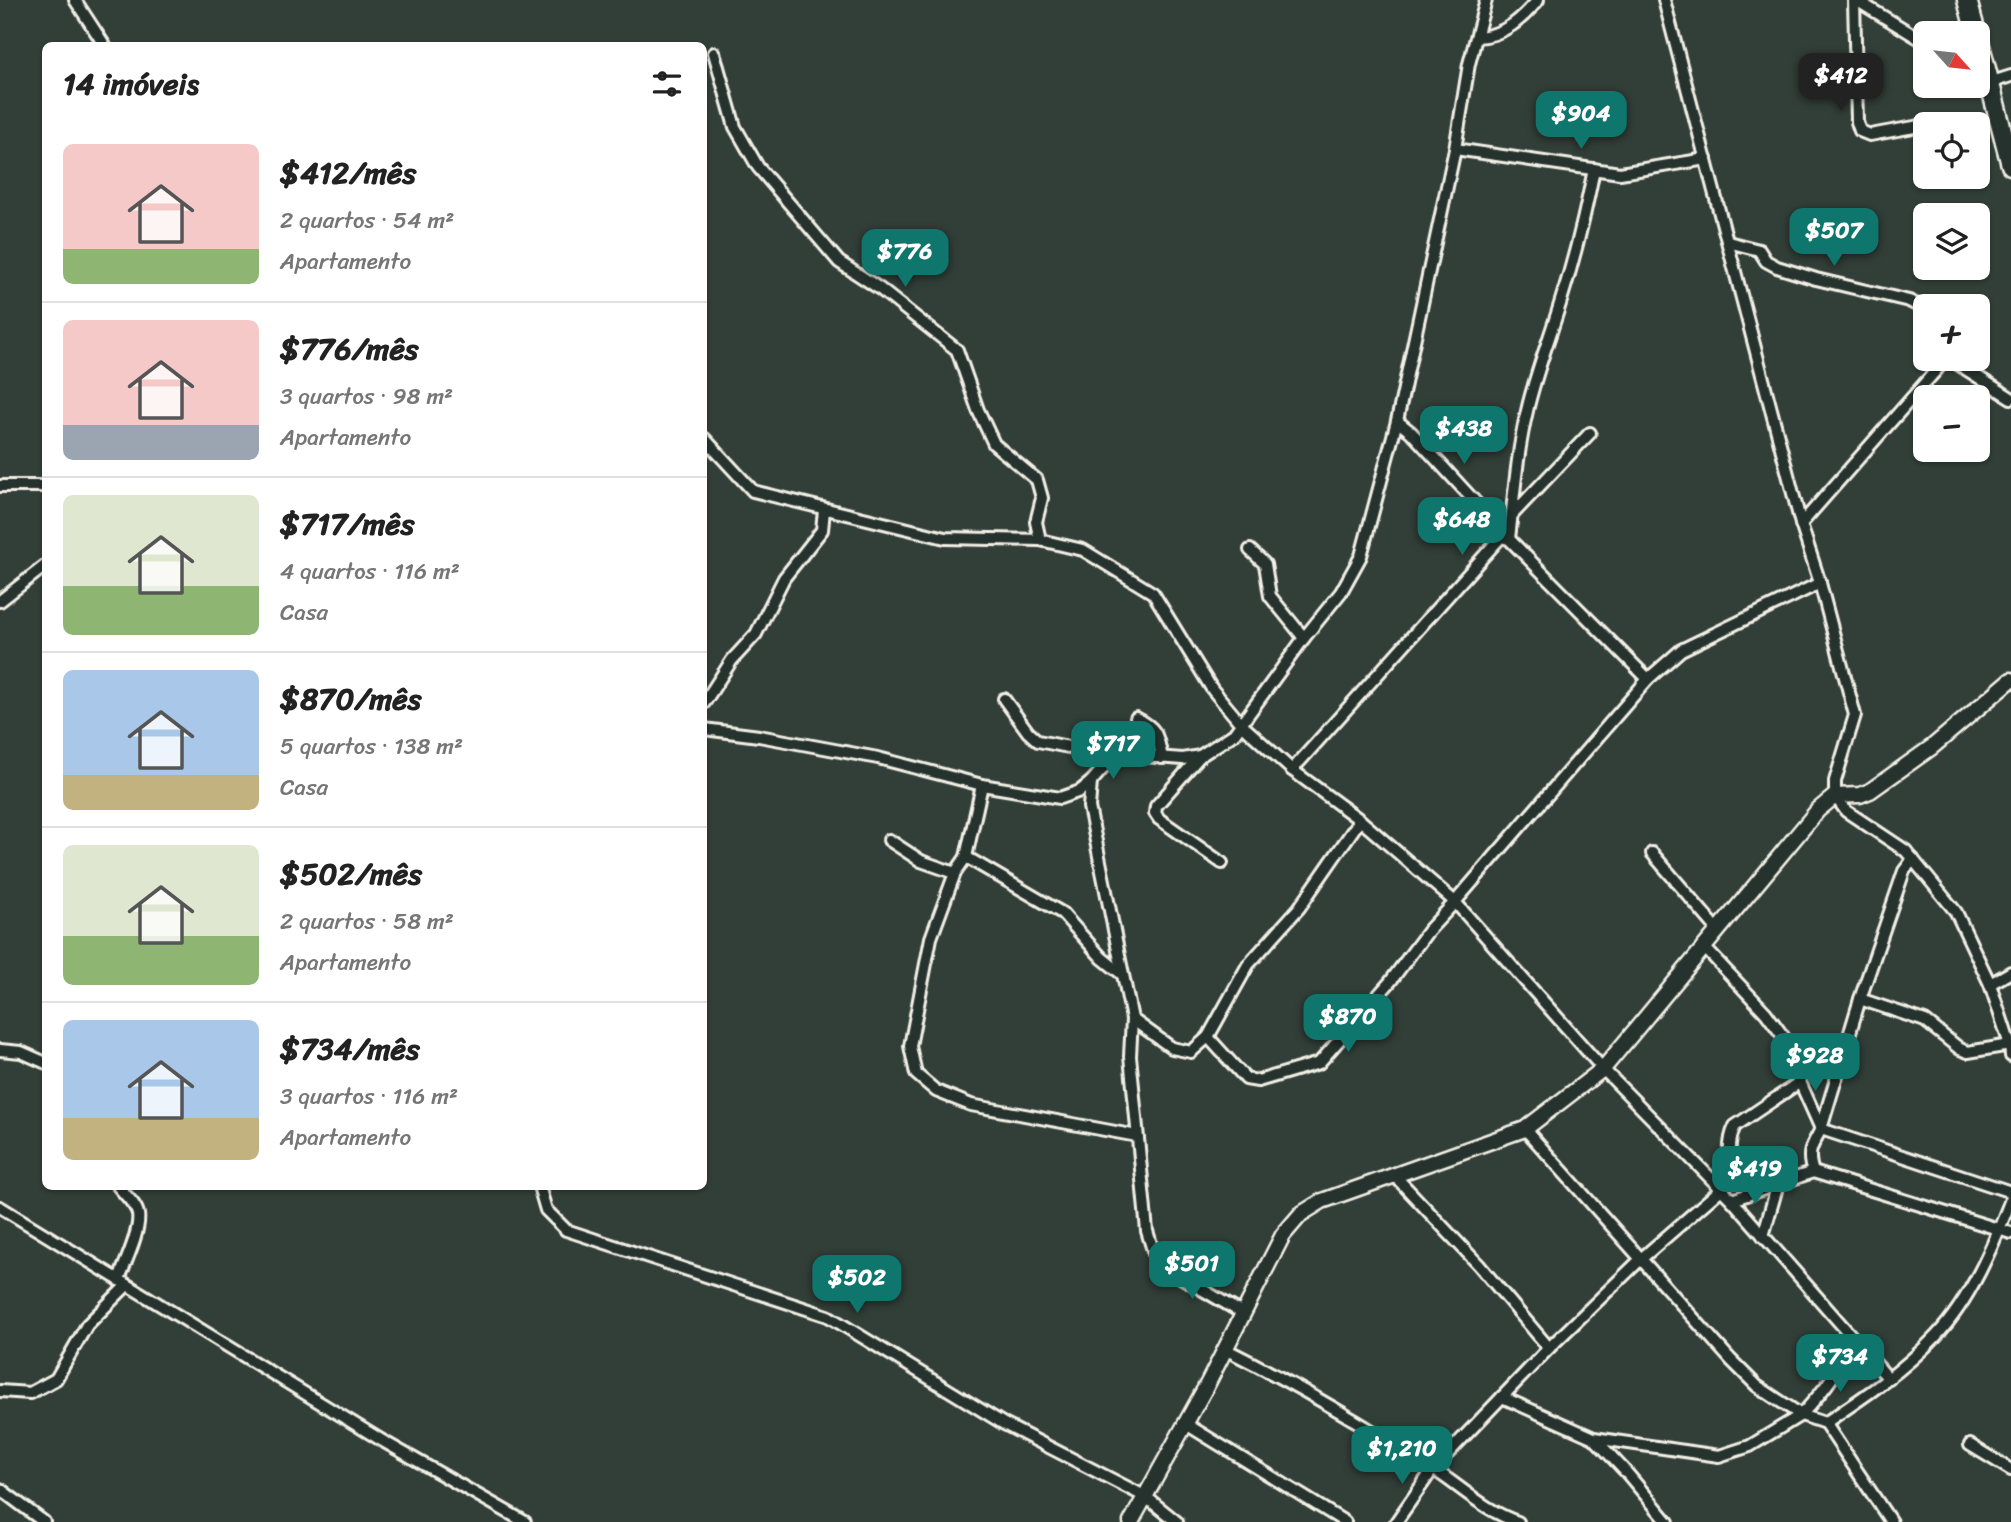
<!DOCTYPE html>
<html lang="pt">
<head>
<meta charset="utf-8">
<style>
	:root { --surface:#fff; --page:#f6f6f6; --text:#222; --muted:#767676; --line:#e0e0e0; --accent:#0f766e }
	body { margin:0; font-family:Sriracha,sans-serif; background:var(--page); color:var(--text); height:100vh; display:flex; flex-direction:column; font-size:26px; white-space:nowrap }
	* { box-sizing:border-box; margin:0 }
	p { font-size:23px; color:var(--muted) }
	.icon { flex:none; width:38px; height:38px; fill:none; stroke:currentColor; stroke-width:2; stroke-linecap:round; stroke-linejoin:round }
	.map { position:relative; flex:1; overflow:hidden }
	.panel { position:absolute; left:42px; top:42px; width:665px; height:1148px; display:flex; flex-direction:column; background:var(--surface); border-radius:10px; box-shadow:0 2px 5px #0004 }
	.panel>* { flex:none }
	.needle { width:46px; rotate:117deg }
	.buttons { position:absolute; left:1913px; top:21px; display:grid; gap:14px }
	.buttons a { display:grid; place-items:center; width:77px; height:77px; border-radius:10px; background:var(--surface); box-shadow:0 2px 5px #0004; font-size:35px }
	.price { position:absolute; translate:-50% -60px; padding:0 16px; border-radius:14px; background:var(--accent); color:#fff; font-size:23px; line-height:46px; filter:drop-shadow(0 2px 4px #0008) }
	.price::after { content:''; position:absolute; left:50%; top:42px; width:21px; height:16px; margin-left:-10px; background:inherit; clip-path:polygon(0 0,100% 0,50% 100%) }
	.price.on { background:#222; color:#fff }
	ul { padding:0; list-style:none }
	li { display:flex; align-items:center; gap:21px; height:175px; padding:0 21px }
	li+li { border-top:2px solid var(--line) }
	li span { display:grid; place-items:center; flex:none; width:196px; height:140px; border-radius:10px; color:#555 }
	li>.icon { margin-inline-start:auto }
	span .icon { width:84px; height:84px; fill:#fffc; stroke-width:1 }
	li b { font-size:30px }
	h2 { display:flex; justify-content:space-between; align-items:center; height:84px; padding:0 21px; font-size:30px }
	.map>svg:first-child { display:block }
</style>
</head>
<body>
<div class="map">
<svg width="2011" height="1522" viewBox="0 0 2011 1522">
	<rect width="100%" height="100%" fill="#323e38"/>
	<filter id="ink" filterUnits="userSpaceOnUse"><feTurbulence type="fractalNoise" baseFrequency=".0143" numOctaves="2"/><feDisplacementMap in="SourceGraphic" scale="14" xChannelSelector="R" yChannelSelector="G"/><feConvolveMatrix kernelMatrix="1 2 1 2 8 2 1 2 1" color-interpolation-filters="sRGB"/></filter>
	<g filter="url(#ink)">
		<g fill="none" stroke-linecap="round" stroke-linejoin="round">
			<defs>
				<g id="minor">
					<path d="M75,0L105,46"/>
					<path d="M1664,0L1801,524L1820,583L1855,715L1835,781V796L1846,811L1906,851L1956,912L1990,984L2010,1045L2011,1056"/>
					<path d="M1854,0L1857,122L1860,131L1870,135L1925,125"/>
					<path d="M1856,0L1925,42"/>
					<path d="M1477,37C1504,36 1522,19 1538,0"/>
					<path d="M714,53L735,127L758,167L839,262L880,289L957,350L978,410L994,444L1037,480L1042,498L1036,522L1040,540"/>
					<path d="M1989,83L2011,76"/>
					<path d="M1932,124L1940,123"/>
					<path d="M1455,149L1620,173L1706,159"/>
					<path d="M1728,242L1759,250L1766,261L1777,267L1816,279L1909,301L1919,306L1925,315"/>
					<path d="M1950,359L2011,398"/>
					<path d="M1397,421L1411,432L1489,517L1501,537"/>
					<path d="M704,438L753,491L945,538L1040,540L1083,550L1153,593L1212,689L1242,725L1292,770L1360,820L1455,902L1603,1069L1732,1200L1889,1379"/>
					<path d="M0,486H46"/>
					<path d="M1512,515L1590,433"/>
					<path d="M1801,524L1946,359"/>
					<path d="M1509,539C1514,496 1517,453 1527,411C1535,375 1549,340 1560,304C1574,260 1585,215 1594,169"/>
					<path d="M1250,550L1265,564L1270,596L1304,638"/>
					<path d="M0,601L46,565"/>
					<path d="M1004,699L1028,732L1038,741L1114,756"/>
					<path d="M704,703L732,660L756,634L784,578L822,530L824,510"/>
					<path d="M1136,718C1158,729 1157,735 1162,758"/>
					<path d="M704,729L759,736L878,758L982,785L1060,798L1080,791L1091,782"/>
					<path d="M1200,756L1156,806L1155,813L1159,819L1222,863"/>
					<path d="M1292,770L1501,537L1509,539L1648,679"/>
					<path d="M982,785L966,857L955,873L931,938L910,1046L916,1074L936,1091L971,1105L1137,1136"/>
					<path d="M889,840L921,861L955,873"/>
					<path d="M1652,853L1718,930"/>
					<path d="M966,857L1062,913L1102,958L1122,974"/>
					<path d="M1913,859L1904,871L1860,999L1821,1129L2011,1192"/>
					<path d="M1704,947L1766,1013L1788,1043L1800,1082"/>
					<path d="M1990,984L2011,972"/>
					<path d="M1860,999L1925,1021L1960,1049L1968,1052L2010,1045"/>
					<path d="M1132,1019L1172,1048L1191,1052L1208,1037L1248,965L1299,908L1360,820"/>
					<path d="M1208,1037L1246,1079L1258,1081L1319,1063L1390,982L1428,931L1455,902L1648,679L1681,650L1820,583"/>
					<path d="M0,1050L21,1052L46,1063"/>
					<path d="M1525,1129L1731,1360L1757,1386L1801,1415C1827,1387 1839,1373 1850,1335"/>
					<path d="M1394,1175L1479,1265L1549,1348"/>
					<path d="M118,1186C124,1194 136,1204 138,1214C141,1230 125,1263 119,1279"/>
					<path d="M539,1186L546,1210L566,1230L828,1316L1004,1424L1146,1497L1177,1522"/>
					<path d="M1732,1200L1813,1172L2011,1233"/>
					<path d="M0,1207L381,1440L525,1522"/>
					<path d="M1763,1236L1778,1184"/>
					<path d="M1242,1313L1157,1263L1147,1231L1130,1056L1132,1019L1089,807L1091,782L1114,756L1129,755L1183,759L1200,756L1234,734L1304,638L1341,592L1361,556L1397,421L1455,149L1469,64L1486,0"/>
					<path d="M1225,1349C1295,1384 1361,1423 1427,1465C1458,1484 1484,1511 1518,1522"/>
					<path d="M0,1391L30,1393L56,1379L87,1325L127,1285"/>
					<path d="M1502,1397L1594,1438L1719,1456L1750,1446L1801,1415L1825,1423C1864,1397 1903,1371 1936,1336C1971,1299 1993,1246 2011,1199"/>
					<path d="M1825,1423L1891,1522"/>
					<path d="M1186,1424L1345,1522"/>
					<path d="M1594,1438L1626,1472L1668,1522"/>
					<path d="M1970,1445L2011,1470"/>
					<path d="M0,1489L44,1522"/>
					<path d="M1396,1522L1433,1469L1549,1348L1642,1258L1734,1178C1729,1160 1727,1142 1735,1126L1800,1082L1821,1129C1812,1146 1806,1152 1813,1172"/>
				</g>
				<path id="tertiary" d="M1131,1522L1208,1383L1283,1235L1301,1214L1322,1201L1525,1129L1603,1069L1818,810L1835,796L1860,795L1870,791L1932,747L2011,680"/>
				<g id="trunk">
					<path d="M1967,0L1976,33"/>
					<path d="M1978,38L2011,165"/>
				</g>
			</defs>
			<!-- minor casing -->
			<use href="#minor" stroke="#f4f1e8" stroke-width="16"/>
			<!-- tertiary casing -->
			<use href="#tertiary" stroke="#f4f1e8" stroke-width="19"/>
			<!-- trunk casing -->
			<use href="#trunk" stroke="#f4f1e8" stroke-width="23"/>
			<!-- minor -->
			<use href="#minor" stroke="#26332d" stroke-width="10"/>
			<!-- tertiary -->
			<use href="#tertiary" stroke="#26332d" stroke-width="14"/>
			<!-- trunk -->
			<use href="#trunk" stroke="#26332d" stroke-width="18"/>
		</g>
	</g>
</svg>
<div class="buttons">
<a><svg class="needle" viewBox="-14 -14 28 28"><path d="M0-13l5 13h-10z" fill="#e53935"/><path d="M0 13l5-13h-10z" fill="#767676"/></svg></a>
<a><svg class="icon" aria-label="locate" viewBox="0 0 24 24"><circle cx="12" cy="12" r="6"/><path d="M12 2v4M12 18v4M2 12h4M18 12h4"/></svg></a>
<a><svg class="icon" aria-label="layers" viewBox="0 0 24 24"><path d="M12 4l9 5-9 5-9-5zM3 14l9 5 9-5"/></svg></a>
<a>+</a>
<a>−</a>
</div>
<b class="price on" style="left:1841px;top:113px">$412</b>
<b class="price" style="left:1581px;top:151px">$904</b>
<b class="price" style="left:1834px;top:268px">$507</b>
<b class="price" style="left:905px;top:289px">$776</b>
<b class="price" style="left:1464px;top:466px">$438</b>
<b class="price" style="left:1462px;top:557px">$648</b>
<b class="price" style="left:1113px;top:781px">$717</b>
<b class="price" style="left:1348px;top:1054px">$870</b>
<b class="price" style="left:1815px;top:1093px">$928</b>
<b class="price" style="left:1755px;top:1206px">$419</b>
<b class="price" style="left:1192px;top:1301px">$501</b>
<b class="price" style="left:857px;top:1315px">$502</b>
<b class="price" style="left:1840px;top:1394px">$734</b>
<b class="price" style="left:1402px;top:1486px">$1,210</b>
<section class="panel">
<h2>14 imóveis<svg class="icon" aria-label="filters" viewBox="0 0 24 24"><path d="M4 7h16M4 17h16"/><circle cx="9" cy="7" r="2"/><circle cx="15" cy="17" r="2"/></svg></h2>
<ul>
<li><span style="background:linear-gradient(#f6c9c9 75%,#8fb573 0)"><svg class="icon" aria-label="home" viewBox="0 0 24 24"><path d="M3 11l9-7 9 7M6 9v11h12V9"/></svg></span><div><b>$412/mês</b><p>2 quartos · 54 m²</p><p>Apartamento</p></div></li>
<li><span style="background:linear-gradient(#f6c9c9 75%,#9aa5b1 0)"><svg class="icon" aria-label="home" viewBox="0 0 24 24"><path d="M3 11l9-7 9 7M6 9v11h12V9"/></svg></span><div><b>$776/mês</b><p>3 quartos · 98 m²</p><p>Apartamento</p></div></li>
<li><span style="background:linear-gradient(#dfe7d0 65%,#8fb573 0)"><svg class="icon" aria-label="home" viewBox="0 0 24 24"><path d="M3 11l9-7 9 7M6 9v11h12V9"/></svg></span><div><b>$717/mês</b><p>4 quartos · 116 m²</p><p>Casa</p></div></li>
<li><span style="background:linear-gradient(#a9c7e8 75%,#c2b280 0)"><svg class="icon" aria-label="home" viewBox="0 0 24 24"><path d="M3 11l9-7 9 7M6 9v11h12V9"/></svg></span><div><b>$870/mês</b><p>5 quartos · 138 m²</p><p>Casa</p></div></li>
<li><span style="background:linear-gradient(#dfe7d0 65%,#8fb573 0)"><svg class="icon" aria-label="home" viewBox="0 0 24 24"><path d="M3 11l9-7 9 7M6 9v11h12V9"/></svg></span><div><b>$502/mês</b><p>2 quartos · 58 m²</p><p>Apartamento</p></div></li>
<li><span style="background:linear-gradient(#a9c7e8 70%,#c2b280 0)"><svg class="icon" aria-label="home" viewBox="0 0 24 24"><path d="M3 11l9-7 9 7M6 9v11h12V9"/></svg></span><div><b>$734/mês</b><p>3 quartos · 116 m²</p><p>Apartamento</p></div></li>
</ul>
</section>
</div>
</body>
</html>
